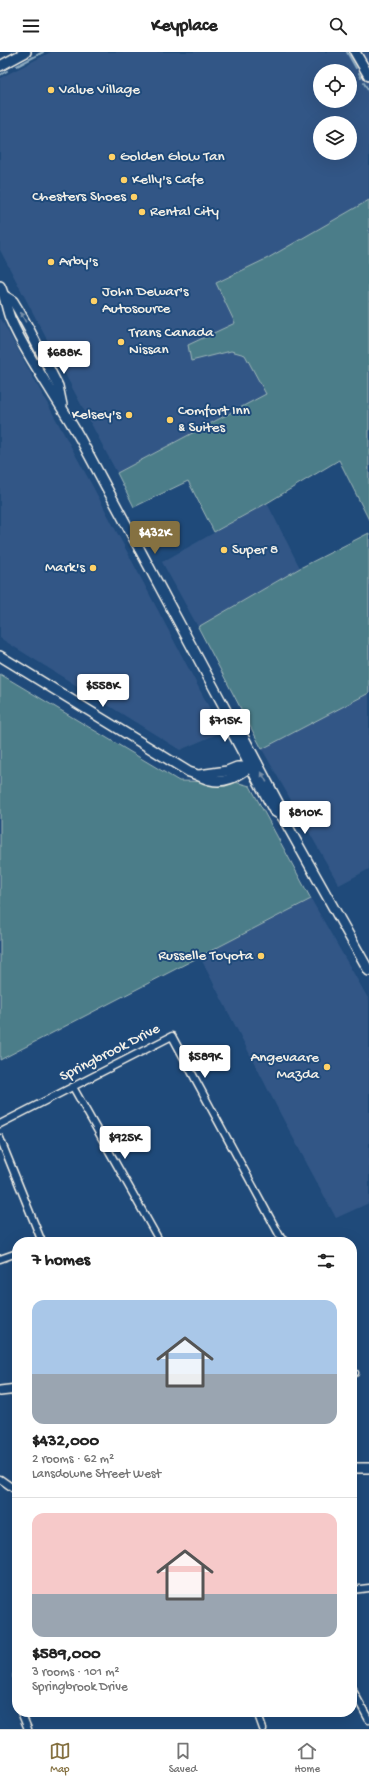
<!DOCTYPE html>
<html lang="en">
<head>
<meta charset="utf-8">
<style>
	:root { --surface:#fff; --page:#f2f2f2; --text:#222; --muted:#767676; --line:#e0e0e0; --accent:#857141 }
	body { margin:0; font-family:"Gochi Hand",sans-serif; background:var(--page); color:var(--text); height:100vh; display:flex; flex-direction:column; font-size:15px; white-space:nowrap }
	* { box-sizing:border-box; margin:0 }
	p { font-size:13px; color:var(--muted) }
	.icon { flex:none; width:22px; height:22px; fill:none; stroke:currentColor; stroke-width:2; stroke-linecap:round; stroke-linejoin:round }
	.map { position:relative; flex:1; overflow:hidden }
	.side { position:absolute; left:12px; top:1185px; width:345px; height:480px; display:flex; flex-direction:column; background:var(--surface); border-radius:16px; box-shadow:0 4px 16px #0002 }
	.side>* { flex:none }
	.buttons { position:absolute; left:313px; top:12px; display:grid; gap:8px }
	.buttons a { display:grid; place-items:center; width:44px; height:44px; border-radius:50%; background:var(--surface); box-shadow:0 4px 16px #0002; font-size:20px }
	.price { position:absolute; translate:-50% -34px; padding:0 9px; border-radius:4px; background:#fff; color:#222; font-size:13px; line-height:26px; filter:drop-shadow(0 1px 2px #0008) }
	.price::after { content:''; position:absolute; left:50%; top:24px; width:12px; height:9px; margin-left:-6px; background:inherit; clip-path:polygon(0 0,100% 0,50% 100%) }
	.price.selected { background:var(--accent); color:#fff }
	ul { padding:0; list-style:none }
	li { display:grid; align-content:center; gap:8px; height:212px; padding:0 20px }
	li+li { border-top:1px solid var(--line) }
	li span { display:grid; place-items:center; height:124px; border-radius:12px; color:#555 }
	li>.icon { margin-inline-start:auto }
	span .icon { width:72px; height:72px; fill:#fffc; stroke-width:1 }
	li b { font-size:17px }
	h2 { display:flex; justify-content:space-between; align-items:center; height:48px; padding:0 20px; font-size:17px }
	header { display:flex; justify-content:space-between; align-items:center; height:52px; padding:0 20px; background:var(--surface); font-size:18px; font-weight:800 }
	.tabs { display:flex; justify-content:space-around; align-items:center; height:56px; border-top:1px solid var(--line); background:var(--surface); font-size:11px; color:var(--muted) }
	.tabs a { display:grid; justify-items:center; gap:2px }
	.tabs .selected { color:var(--accent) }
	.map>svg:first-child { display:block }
</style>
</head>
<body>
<header><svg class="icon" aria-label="menu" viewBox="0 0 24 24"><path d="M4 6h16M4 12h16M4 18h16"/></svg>Keyplace<svg class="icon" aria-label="search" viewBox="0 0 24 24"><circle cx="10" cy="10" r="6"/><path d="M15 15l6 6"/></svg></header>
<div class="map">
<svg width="369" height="1677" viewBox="0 0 369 1677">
	<rect width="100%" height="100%" fill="#1f4a7a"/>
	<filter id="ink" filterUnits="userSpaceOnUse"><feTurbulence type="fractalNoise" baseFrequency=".025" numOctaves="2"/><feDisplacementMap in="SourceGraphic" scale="8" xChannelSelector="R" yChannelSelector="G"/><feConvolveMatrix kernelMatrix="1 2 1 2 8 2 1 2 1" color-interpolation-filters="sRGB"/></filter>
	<g filter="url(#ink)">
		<!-- built -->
		<g fill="#325786" fill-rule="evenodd">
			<path d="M51,0H369V148L268,206L216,231L235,271L192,309L231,299L245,303L266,342L117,421L0,198V26ZM320,19H350V49H320ZM320,71H350V101H320Z"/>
			<path d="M0,265L93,435L222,680L180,698L0,586Z"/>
			<path d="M267,451L300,516L198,575L162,510Z"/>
			<path d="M369,641V817L339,833L262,697Z"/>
			<path d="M311,847L369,948V1151L336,1166L281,1063L200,905Z"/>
		</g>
		<!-- green -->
		<g fill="#4c7d89" stroke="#a0b7b8">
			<path d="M369,148V468L339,408L267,451L214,480L188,429L134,455L117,421L266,342L245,303L231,299L191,309L188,293L235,271L216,231L268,206Z"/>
			<path d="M369,481V641L262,697L198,575L300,516Z"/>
			<path d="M0,622L179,729L235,730L250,734L311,847L0,1008Z"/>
		</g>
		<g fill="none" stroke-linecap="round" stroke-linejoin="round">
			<!-- stream -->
			<g stroke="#8dabc0" stroke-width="2">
				<path d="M347,0L356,16"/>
				<path d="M17,14L43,0"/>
				<path d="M359,21L361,25"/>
				<path d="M0,23L7,19"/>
				<path d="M364,31L369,40"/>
			</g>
			<defs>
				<g id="street">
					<path d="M73,1035L160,1190"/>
					<path d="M0,1072L172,984L281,1186L286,1190"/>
					<path d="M0,1086L42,1190"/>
					<path d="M0,1207L17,1201"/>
					<path d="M352,1320L355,1321"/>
					<path d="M0,1427L17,1439"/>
					<path d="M352,1538L369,1536"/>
					<path d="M17,1623V1636"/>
					<path d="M352,1637L369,1668"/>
					<path d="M21,1660L28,1677"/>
					<path d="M257,1660L263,1677"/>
				</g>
				<g id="secondary">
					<path d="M355,0L369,24"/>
					<path d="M0,14L26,0"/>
					<path d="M0,234C5,244 6,255 10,266C29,309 58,347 81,388L229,664L234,667L281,756L282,764L369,919"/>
					<path d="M5,244L13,249L19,259L30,279L58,334L62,353"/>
					<path d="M0,604L189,720C196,722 203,726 210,728C230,733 242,719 257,711"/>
					<path d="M229,664L227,671L274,759L282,764"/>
					<path d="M199,723L227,719L237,715H250"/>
					<path d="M0,1339L17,1337"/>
					<path d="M352,1416H369"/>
				</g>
			</defs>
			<!-- street casing -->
			<use href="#street" stroke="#f4f1e8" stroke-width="9"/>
			<!-- secondary casing -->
			<use href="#secondary" stroke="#f4f1e8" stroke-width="12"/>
			<!-- street -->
			<use href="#street" stroke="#1f4a7a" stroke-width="6"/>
			<!-- secondary -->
			<use href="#secondary" stroke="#1f4a7a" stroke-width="9"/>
		</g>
		<!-- one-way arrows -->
		<defs><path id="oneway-solid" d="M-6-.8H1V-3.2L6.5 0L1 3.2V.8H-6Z"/></defs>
		<g fill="#748da6">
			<use href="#oneway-solid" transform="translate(23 265) rotate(-118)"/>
			<use href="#oneway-solid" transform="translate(264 725) rotate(-118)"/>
		</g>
	</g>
	<!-- markers -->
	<g fill="#ffd166" stroke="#1f4a7a" stroke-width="1.5">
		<circle cx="51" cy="38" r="4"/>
		<circle cx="112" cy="105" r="4"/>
		<circle cx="124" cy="128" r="4"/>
		<circle cx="134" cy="145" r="4"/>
		<circle cx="142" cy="160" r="4"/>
		<circle cx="51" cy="210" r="4"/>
		<circle cx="94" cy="249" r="4"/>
		<circle cx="121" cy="290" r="4"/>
		<circle cx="129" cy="363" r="4"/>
		<circle cx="170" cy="368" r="4"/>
		<circle cx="224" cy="498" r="4"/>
		<circle cx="93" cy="516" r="4"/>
		<circle cx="261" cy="904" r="4"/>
		<circle cx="327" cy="1015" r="4"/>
	</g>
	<g text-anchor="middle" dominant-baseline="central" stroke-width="4" stroke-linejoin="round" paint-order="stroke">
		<!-- poi labels -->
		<g font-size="15" fill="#f4f1e8" stroke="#1f4a7a" text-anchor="start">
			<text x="59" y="38">Value Village</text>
			<text x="120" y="105">Golden Glow Tan</text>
			<text x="132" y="128">Kelly's Cafe</text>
			<text x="126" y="145" text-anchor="end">Chesters Shoes</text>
			<text x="150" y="160">Rental City</text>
			<text x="59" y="210">Arby's</text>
			<text x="102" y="240">John Dewar's<tspan x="102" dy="17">Autosource</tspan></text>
			<text x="129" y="281">Trans Canada<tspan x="129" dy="17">Nissan</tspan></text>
			<text x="178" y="359">Comfort Inn<tspan x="178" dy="17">&amp; Suites</tspan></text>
			<text x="121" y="363" text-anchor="end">Kelsey's</text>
			<text x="232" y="498">Super 8</text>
			<text x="85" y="516" text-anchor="end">Mark's</text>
			<text x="253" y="904" text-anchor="end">Russelle Toyota</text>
			<text x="319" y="1006" text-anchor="end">Angevaare<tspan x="319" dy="17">Mazda</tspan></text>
		</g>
		<!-- street labels -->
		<g font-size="15" fill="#f4f1e8" stroke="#1f4a7a">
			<text transform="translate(110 1001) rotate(-27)">Springbrook Drive</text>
		</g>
	</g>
</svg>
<div class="buttons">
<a><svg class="icon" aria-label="locate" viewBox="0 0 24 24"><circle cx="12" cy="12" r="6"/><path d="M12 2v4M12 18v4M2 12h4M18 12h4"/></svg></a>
<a><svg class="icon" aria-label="layers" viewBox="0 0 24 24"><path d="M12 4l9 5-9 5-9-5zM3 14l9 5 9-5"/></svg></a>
</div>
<b class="price" style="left:64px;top:323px">$688K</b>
<b class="price selected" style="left:155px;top:503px">$432K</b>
<b class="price" style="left:103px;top:656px">$558K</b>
<b class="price" style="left:225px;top:691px">$715K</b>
<b class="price" style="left:305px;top:783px">$810K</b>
<b class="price" style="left:205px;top:1027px">$589K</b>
<b class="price" style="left:125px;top:1108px">$925K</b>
<section class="side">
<h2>7 homes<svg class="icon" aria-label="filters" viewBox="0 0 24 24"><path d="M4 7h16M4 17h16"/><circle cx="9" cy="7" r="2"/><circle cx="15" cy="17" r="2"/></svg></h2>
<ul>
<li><span style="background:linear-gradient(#a9c7e8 60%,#9aa5b1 0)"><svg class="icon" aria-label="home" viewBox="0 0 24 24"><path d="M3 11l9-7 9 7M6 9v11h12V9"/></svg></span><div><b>$432,000</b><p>2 rooms · 62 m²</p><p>Lansdowne Street West</p></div></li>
<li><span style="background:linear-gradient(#f6c9c9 65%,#9aa5b1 0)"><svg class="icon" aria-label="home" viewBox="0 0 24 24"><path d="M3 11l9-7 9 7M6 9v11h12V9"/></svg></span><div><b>$589,000</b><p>3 rooms · 101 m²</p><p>Springbrook Drive</p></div></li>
</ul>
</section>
</div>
<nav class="tabs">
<a class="selected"><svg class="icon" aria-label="map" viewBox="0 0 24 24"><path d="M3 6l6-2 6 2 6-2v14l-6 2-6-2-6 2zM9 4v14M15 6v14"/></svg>Map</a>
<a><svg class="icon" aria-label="saved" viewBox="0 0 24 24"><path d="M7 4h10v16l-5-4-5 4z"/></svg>Saved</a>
<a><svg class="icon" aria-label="home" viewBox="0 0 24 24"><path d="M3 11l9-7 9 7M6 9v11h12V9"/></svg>Home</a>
</nav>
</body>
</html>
